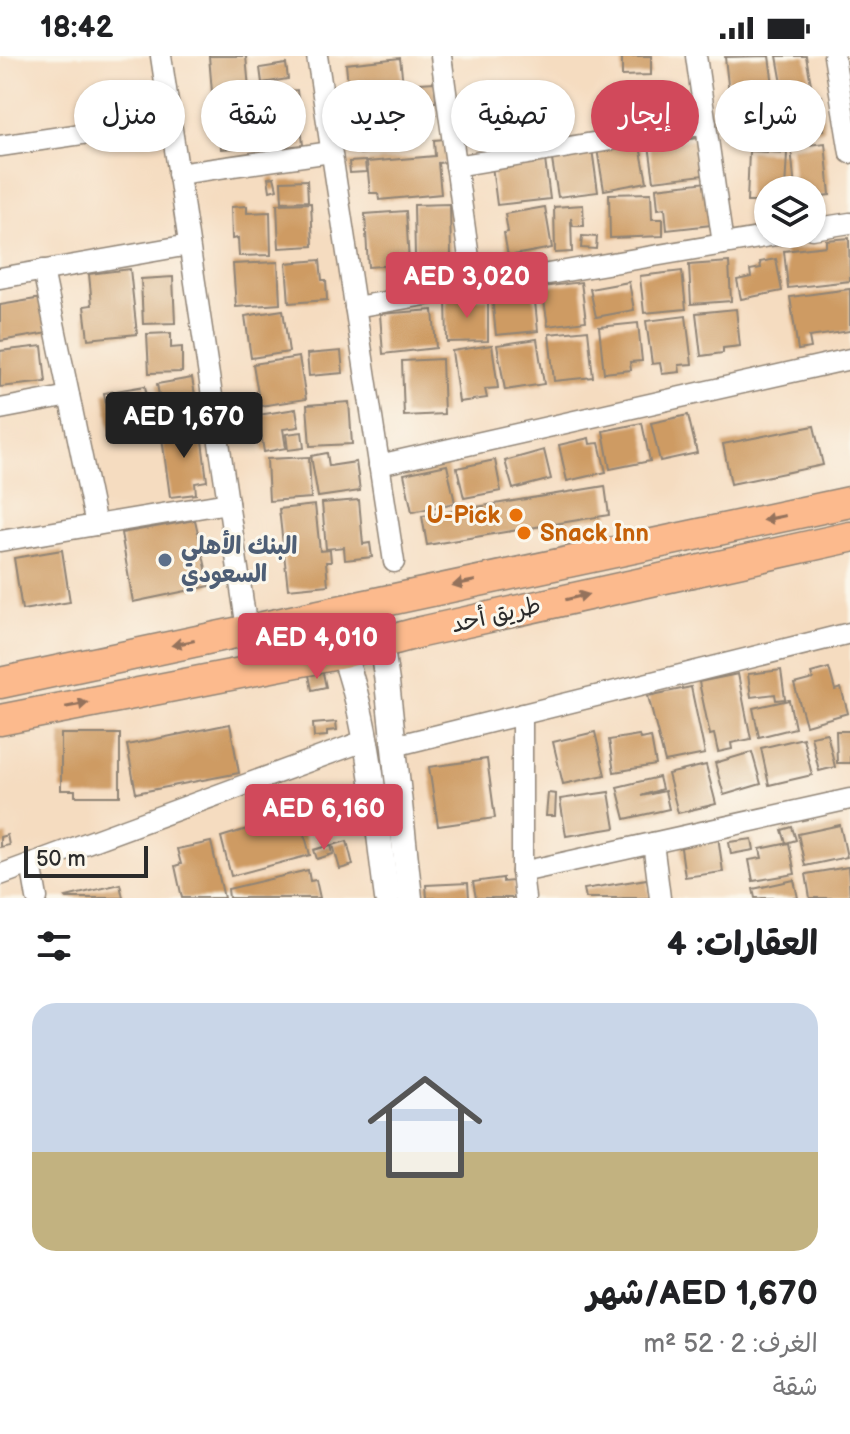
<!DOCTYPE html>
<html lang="ar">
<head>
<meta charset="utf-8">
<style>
	:root { --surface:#fff; --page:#f2f2f2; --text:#202124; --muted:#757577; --line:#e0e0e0; --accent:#d1495b }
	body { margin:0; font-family:"Balsamiq Sans","Playpen Sans Arabic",sans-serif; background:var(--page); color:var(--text); direction:rtl; height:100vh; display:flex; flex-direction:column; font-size:30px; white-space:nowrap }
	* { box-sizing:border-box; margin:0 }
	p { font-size:26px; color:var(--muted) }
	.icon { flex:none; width:44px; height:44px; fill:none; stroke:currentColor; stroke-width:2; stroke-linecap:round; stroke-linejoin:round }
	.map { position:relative; height:842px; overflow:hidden; direction:ltr }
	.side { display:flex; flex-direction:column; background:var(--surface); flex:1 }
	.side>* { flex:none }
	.banner { position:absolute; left:24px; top:24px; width:802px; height:72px; direction:rtl; display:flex; gap:16px }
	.fabs { position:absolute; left:754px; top:120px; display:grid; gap:16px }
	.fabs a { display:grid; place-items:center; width:72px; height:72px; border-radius:50%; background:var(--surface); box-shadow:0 2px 6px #0004; font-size:40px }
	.scale { position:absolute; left:24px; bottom:20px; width:124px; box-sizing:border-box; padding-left:8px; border:4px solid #2b2b2b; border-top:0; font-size:22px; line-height:28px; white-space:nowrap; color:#2b2b2b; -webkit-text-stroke:6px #fbf7ec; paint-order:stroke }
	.price { position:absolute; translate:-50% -68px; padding:0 18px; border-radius:8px; background:var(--accent); color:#fff; font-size:26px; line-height:52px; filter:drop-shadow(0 2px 4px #0008) }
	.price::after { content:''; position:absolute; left:50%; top:48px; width:24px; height:18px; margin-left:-12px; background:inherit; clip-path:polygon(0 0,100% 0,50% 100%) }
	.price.active { background:#222; color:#fff }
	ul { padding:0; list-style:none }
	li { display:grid; align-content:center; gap:16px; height:424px; padding:0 32px }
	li+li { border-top:2px solid var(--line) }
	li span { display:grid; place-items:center; height:248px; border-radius:24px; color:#555 }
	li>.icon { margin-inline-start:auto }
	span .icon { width:144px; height:144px; fill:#fffc; stroke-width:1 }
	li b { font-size:34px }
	h2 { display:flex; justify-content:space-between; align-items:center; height:96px; padding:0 32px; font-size:34px }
	.chip { padding:0 28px; border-radius:36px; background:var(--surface); box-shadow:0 2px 6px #0004; font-size:28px; line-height:72px }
	.chip.active { background:var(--accent); color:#fff }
	.status { display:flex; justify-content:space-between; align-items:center; height:56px; padding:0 40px; background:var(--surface); direction:ltr }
	.status svg { height:22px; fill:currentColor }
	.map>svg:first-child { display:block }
</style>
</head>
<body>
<div class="status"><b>18:42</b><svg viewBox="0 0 49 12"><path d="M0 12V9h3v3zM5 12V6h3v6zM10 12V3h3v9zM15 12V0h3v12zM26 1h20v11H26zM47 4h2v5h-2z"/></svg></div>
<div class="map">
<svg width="850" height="842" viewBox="0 0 850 842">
	<rect width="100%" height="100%" fill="#fbf7ec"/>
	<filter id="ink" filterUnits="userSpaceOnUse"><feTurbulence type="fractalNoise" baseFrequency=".0125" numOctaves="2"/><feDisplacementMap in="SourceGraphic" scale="16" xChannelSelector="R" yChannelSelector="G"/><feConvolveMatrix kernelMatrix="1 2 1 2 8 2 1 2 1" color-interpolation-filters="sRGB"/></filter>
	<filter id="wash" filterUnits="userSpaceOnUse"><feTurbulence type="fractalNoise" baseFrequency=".006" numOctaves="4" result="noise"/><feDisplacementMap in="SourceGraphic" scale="32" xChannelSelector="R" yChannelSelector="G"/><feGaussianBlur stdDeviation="1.8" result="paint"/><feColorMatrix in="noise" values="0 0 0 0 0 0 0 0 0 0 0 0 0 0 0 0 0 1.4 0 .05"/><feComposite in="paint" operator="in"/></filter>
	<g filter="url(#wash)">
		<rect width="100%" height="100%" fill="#f5dcc0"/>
		<g id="blocks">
			<!-- building -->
			<g fill="#ce9b63">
				<path d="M209,0H246L249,33L212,36Z"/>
				<path d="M622,0H651V19L622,20Z"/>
				<path d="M769,0L774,36L741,40L742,46L730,47L725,1Z"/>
				<path d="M777,0H806L811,28L783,33Z"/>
				<path d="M400,2L403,28L435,26L436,46L405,47V37L400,38L401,43L350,49L346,8Z"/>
				<path d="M286,8L288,23L262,27L260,12Z"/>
				<path d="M297,34L303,89L267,93L261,38Z"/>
				<path d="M822,40L824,74L786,76L784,42Z"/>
				<path d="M252,41L255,91L221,93L218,43Z"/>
				<path d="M774,45L776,71H781L782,86L749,89L745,48Z"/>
				<path d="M400,52L405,92L360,98L355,58Z"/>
				<path d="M698,82L704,119L654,125L649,89Z"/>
				<path d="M445,83L447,106L438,107L441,138L379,144L378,137H370L367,106L435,100L434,84Z"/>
				<path d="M639,85L647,126L604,134L597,93Z"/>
				<path d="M825,87L830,139L812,141V134H795L791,91Z"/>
				<path d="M592,93L598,136L558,141L551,98Z"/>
				<path d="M749,95L787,97L785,134H768V146H747Z"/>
				<path d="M545,104L550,143L497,149L492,110Z"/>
				<path d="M365,105L366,116L350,117L349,106Z"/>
				<path d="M274,121L277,133L270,135L268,122Z"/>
				<path d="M307,124L308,145L282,146L281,125Z"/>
				<path d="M707,126L711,169L667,174L665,152L658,153L656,132Z"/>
				<path d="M651,137L652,163H663V180L610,182L609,138Z"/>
				<path d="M311,147L313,190L279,192L277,148Z"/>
				<path d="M450,148L451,200L415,201L414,149Z"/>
				<path d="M583,149L584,170H573L571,162L572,196L555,197L554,151Z"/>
				<path d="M247,150V157L270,156L271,199L239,200L238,182L232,183L231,151Z"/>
				<path d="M545,151L552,192L508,200L504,177L508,176L505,158Z"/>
				<path d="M406,155L409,208L368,211L365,158Z"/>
				<path d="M582,180L597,181L596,193L581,192Z"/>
				<path d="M849,182L850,225L788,232L784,195L826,190V184Z"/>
				<path d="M776,203L782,235L741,243L737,224L751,221L750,214L761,212L760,206Z"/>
				<path d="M320,204L322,224H326L327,244L289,247L286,207Z"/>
				<path d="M278,206L280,248L236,251L233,208Z"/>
				<path d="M729,206L731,245L691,248L689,209Z"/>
				<path d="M130,213L137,278L88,283L84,250L92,249L89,218Z"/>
				<path d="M682,215L686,253L644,257L640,220Z"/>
				<path d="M173,221L175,267L143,268L141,223Z"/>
				<path d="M581,226L586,265L548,270L542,231Z"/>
				<path d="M629,226L634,254L596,261L590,233Z"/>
				<path d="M850,233V275L809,281L811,292L798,294L790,241Z"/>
				<path d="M534,236L538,275L496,279L492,241Z"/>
				<path d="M42,242L48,277L0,285V249Z"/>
				<path d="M446,242H488V285L447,286Z"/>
				<path d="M736,253L740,290L723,292V297L701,300L696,257Z"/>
				<path d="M283,254L289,296L251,302L245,260Z"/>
				<path d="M433,254L436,292L383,298L380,258Z"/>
				<path d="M686,260L692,308L679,309L680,316L662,318L660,307L652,308L646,265Z"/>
				<path d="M638,267L642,305L630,306L631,314L604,317L599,271Z"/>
				<path d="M588,274L593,321L554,325L549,278Z"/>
				<path d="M171,277V292L182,291V316L149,317L147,278Z"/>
				<path d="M537,283L544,328L505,334L497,289Z"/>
				<path d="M492,289L498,332L485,333L487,342L459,346L452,295Z"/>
				<path d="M42,290L46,326L0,331V295Z"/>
				<path d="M341,295L343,317L309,320L307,298Z"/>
				<path d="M299,301L306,343L260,350L253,308Z"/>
				<path d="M442,303L444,358L404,360L402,305Z"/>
				<path d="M192,322L198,356L163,363L157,328Z"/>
				<path d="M145,330L152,370L111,378L104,337Z"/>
				<path d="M349,346L352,388L310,390L307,349Z"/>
				<path d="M296,353L299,371L283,373L286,392L264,396L258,359Z"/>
				<path d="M688,359L697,397L660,405L651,367Z"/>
				<path d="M642,367L650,405L610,413L603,375Z"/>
				<path d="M200,369L207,425L195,427L196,438L170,441L161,374Z"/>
				<path d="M814,370L823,409L731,428L723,388Z"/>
				<path d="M302,376L304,392L288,394L286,378Z"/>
				<path d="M589,382L590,388L599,387L606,416L567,425L559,389Z"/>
				<path d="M544,394L551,423L513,433L505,405Z"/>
				<path d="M327,397L329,410L356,406L360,435L318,441L311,400Z"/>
				<path d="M309,401L311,442L269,445L267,403Z"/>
				<path d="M495,404L501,435L464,442L457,412Z"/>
				<path d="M447,409L455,447L412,456L404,418Z"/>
				<path d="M605,430L609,459L427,489L422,460Z"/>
				<path d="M359,444L363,488L370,487L372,501L345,504L344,491L326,493L322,447Z"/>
				<path d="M315,449L320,495L330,494L331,506H326L328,529L288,533L279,453Z"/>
				<path d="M195,464L210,530L133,546L121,477Z"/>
				<path d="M62,494L70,546L22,554L14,502Z"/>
				<path d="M829,612L835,634L841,632L848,657L806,669L794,628L813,623L811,617Z"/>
				<path d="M781,614L785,643L776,644L775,638L751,641L748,618Z"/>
				<path d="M323,617L326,631L312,634L309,619Z"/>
				<path d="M738,618L751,683L731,687L732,693L718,696L714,678L710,679L699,626Z"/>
				<path d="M691,631L705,698L665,706L648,640Z"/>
				<path d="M789,644L795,672L759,681L753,652Z"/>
				<path d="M336,666L337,674L327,675V680L314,681L313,668Z"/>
				<path d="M230,668L239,717L136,737L127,689Z"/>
				<path d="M836,675H850V707H837Z"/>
				<path d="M595,676L605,719L563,728L553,686Z"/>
				<path d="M827,677L835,711L819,715L811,680Z"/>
				<path d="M61,678H120V740H75V734H61Z"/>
				<path d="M639,679L640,683L651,681L656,709L614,716L609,684Z"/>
				<path d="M803,682L812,719L769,729L761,692Z"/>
				<path d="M752,696L761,728L724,739L715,707Z"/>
				<path d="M487,703L495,762L438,770L429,711Z"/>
				<path d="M706,709L716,748L678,757L668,718Z"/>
				<path d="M659,721L662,733L641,740L665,735L669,753L625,763L617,731Z"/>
				<path d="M609,736L615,772L566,780L560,743Z"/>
				<path d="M548,737L556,738L555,760H546Z"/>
				<path d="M299,757L310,799L231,820L221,781Z"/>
				<path d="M840,769L847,801L805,810L798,778Z"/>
				<path d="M792,771L796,784L786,787L782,774Z"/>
				<path d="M7,779L9,789L0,791V781Z"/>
				<path d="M718,780L723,816L685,821L680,785Z"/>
				<path d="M752,783L754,794L731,798L729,786Z"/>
				<path d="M347,785L353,809L340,813L333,789Z"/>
				<path d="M211,786L224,842H182L175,810L181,808L177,793Z"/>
				<path d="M789,787L795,818L753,825L749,804L762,802L760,793Z"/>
				<path d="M331,789L333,798L317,803L314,794Z"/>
				<path d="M848,811L850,842H810L806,818Z"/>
				<path d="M308,814L310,825L316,824L320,842H229L228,833Z"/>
				<path d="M503,822V826L513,825L516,842H476L473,826Z"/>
				<path d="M647,823L650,842H586L584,833Z"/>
				<path d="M794,824L798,842H755L753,833Z"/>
				<path d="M468,827L469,842H427L426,829Z"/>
				<path d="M120,828L123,842H67L66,841Z"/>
			</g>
		</g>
	</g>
	<g filter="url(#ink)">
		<use href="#blocks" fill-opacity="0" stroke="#908476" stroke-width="2"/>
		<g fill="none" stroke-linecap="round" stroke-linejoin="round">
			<defs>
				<g id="minor">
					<path d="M161,0L247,573"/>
					<path d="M317,0L394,506"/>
					<path d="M441,0L473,231"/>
					<path d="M696,0L723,188"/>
					<path d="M834,0L850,97"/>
					<path d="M0,90L170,65"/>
					<path d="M456,110L706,68"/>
					<path d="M178,118L331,96"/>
					<path d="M812,173L850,167"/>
					<path d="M43,214L96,469"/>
					<path d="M0,222L189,189"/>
					<path d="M355,251L782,178"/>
					<path d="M0,353L69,340"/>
					<path d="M379,409L850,303"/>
					<path d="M0,485L228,447"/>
					<path d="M522,658V816L525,842"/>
					<path d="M394,690L850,577"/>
					<path d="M653,787L660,842"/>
					<path d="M31,807L37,842"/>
					<path d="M522,816L850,743"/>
					<path d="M0,819L364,685"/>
				</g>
				<g id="tertiary">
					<path d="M381,586L387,626L410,842"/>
					<path d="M343,597C370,670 376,764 387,842"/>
				</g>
				<g id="primary">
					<path d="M0,627L850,446"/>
					<path d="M0,664L343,597L421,576L850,481"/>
				</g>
			</defs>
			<!-- minor casing -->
			<use href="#minor" stroke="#908476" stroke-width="23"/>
			<!-- tertiary casing -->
			<use href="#tertiary" stroke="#908476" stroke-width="27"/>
			<!-- primary casing -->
			<use href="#primary" stroke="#908476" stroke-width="33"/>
			<!-- minor -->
			<use href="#minor" stroke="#fff" stroke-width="20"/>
			<!-- tertiary -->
			<use href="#tertiary" stroke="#fff" stroke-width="24"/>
			<!-- primary -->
			<use href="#primary" stroke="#fcba8d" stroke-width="30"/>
		</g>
		<!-- one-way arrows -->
		<defs><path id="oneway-solid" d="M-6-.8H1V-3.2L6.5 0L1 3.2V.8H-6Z" transform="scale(2)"/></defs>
		<g fill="#94725c">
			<use href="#oneway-solid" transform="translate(774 462) rotate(168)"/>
			<use href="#oneway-solid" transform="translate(464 527) rotate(168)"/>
			<use href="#oneway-solid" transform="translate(577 541) rotate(-13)"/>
			<use href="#oneway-solid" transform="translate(183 587) rotate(168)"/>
			<use href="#oneway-solid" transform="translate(77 649) rotate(-11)"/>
		</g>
	</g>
	<!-- markers -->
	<g fill="#e8710a" stroke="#fbf7ec" stroke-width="3">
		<circle cx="516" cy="459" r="8"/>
		<circle cx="524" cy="477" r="8"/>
	</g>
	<circle fill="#5c6f8a" stroke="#fbf7ec" stroke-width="3" cx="165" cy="504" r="8"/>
	<g text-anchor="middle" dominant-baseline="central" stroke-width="6" stroke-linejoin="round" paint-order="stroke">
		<!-- food labels -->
		<g font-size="24" font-weight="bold" fill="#c56008" stroke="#fbf7ec" text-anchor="end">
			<text x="500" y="459">U-Pick</text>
			<text x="540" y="477" text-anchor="start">Snack Inn</text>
		</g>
		<!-- service labels -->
		<g font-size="24" font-weight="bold" fill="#4e5e75" stroke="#fbf7ec" text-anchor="start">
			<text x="181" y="490">البنك الأهلي<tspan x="181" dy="28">السعودي</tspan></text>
		</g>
		<!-- street labels -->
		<g font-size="24" fill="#2b2b2b" stroke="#fbf7ec">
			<text transform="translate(496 559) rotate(-13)">طريق أحد</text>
		</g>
	</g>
</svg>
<div class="fabs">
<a><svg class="icon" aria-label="layers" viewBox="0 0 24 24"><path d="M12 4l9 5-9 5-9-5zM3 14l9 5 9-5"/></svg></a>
</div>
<div class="scale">50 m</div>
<b class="price" style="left:467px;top:264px">AED 3,020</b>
<b class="price active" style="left:184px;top:404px">AED 1,670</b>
<b class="price" style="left:317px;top:625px">AED 4,010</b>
<b class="price" style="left:324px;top:796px">AED 6,160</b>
<div class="banner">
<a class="chip">شراء</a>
<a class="chip active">إيجار</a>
<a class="chip">تصفية</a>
<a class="chip">جديد</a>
<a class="chip">شقة</a>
<a class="chip">منزل</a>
</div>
</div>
<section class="side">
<h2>العقارات: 4<svg class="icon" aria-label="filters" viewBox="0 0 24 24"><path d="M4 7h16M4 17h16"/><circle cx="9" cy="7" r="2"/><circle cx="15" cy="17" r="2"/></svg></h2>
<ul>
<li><span style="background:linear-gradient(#c9d6e8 60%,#c2b280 0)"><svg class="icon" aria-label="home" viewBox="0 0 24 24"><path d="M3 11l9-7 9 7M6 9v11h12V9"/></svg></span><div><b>AED 1,670/شهر</b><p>الغرف: 2 · 52 m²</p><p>شقة</p></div></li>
</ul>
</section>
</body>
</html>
